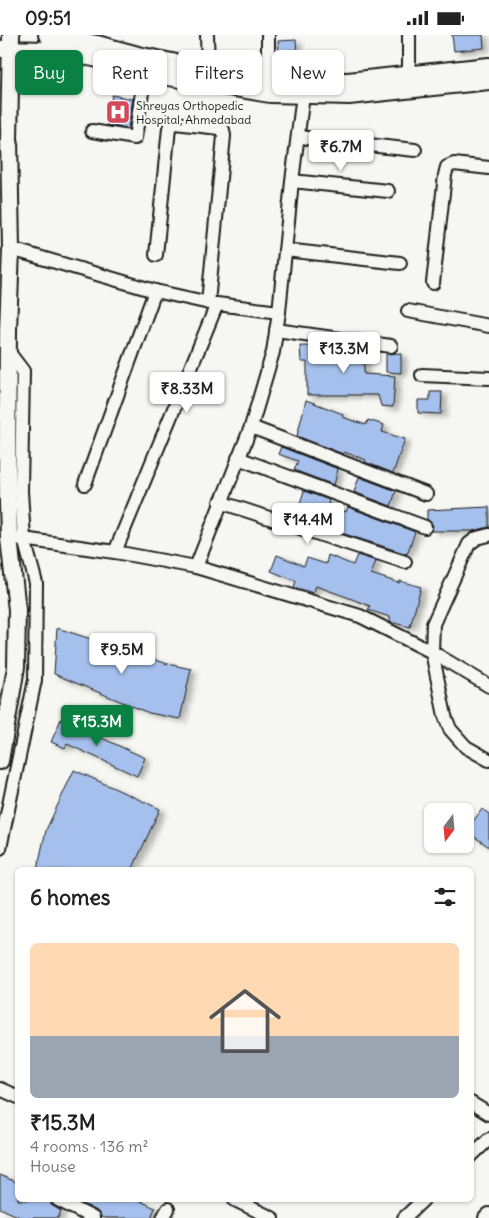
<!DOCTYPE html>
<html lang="en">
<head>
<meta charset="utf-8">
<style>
	:root { --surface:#fff; --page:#f6f6f6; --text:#222; --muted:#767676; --accent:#0b8043 }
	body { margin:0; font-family:Delius,sans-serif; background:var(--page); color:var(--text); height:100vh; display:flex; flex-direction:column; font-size:19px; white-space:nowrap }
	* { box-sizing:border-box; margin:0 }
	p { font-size:16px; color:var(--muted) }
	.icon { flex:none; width:28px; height:28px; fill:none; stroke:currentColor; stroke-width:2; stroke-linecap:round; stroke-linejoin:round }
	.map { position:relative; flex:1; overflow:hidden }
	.drawer { position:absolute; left:15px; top:832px; width:459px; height:335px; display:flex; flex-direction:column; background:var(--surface); border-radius:8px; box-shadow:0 1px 4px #0004 }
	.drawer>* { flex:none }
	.guide { position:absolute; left:15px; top:15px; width:460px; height:45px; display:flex; gap:10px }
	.needle { width:32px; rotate:196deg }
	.controls { position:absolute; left:424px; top:768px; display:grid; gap:10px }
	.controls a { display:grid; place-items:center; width:50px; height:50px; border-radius:8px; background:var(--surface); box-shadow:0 1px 4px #0004; font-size:25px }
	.price { position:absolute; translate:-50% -42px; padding:0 11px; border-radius:5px; background:#fff; color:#222; font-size:16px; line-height:32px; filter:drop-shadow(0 1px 2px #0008) }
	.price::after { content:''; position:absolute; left:50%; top:30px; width:15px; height:11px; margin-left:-8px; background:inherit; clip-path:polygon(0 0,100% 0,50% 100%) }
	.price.selected { background:var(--accent); color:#fff }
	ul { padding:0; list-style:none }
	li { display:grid; align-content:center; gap:10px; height:265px; padding:0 15px }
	li span { display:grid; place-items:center; height:155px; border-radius:8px; color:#555 }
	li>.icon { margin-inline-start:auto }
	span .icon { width:90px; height:90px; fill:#fffc; stroke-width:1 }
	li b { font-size:21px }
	h2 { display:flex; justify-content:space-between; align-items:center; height:60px; padding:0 15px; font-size:21px }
	.chip { padding:0 18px; border-radius:8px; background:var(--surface); box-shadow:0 1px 4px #0004; font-size:18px; line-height:45px }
	.chip.selected { background:var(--accent); color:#fff }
	.status { display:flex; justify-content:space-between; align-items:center; height:35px; padding:0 25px; background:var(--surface); direction:ltr }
	.status svg { height:14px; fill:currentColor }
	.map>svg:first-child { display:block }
</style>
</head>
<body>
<div class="status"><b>09:51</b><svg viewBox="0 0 49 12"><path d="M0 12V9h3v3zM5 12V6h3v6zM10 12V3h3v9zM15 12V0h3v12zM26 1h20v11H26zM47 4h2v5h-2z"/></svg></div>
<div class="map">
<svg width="489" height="1183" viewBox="0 0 489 1183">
	<defs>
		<filter id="shadow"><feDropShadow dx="5.5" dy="3" stdDeviation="2.5" flood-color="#0004"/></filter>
	</defs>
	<rect width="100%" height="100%" fill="#f6f6f2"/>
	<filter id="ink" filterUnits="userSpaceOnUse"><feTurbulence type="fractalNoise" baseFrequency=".02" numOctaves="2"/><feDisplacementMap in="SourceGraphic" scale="10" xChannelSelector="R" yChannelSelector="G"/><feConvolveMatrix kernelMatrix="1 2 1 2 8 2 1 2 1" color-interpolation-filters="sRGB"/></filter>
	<g filter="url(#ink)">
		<!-- building -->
		<g fill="#a5c0ec" stroke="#1c1c1c" filter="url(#shadow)">
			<path d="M452,0H483L484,13L454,16Z"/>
			<path d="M296,5L298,28L280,29L278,6Z"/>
			<path d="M112,60L133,64L128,94L107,90Z"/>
			<path d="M300,311L336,312L364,315V339L395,341L393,372L381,371L378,360H307V327H301Z"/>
			<path d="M401,318V338L386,337V319Z"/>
			<path d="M430,357H442L441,379L418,378V365H430Z"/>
			<path d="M306,365L343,379L342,382L366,390L368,385L384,390L382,397L405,404L393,438L365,427L366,425L344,417L343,419L297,401Z"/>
			<path d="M281,412L338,434L334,450L294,435L298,426L278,419Z"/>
			<path d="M359,442L396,456L391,471L354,457Z"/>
			<path d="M304,456L329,465L328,469L346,477L348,472L415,497L407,519L317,490L319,484L297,477Z"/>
			<path d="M489,472V492L473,496H432L433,490L427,484V475Z"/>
			<path d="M277,520L304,531L307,523L326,529L328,520L353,530L357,520L376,526L371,539L399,548L400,546L421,552L410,592L390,587V582L368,575L370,571L344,561L316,551L313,558L294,552L296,546L271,536Z"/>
			<path d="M57,593L168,629L191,634L180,684L149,678L54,639Z"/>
			<path d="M61,684L145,723L137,741L67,709L65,713L51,707Z"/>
			<path d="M74,735L160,774L132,835H37L46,795Z"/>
			<path d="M482,774L489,779V812L466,796Z"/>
			<path d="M0,1140L18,1148V1165H50L51,1170L61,1176L58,1183H22L0,1173Z"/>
			<path d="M76,1165H138L155,1173L151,1183H104L101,1182L97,1176Z"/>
		</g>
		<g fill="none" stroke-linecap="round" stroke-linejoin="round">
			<defs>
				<g id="minor">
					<path d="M207,0L208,33"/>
					<path d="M268,0V43"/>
					<path d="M409,0V39"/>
					<path d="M92,96L135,103L145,38"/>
					<path d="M298,101L312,104L415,115"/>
					<path d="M292,146L388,156"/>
					<path d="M11,214L155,256L214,269"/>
					<path d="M285,215L400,228"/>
					<path d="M156,220L169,93L171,90L175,88L219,93L223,95L224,101L208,268"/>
					<path d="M433,248L445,140L447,132L454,129L489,133"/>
					<path d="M408,276L489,291"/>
					<path d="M276,295L391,311"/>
					<path d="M422,340L489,343"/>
					<path d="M251,392L426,459"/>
					<path d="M238,423L425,492"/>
					<path d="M85,449L155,256"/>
					<path d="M220,467L405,527"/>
					<path d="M489,500L477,503L469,509L433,589L432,617L445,681L450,694L466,712L489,725"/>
					<path d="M16,503L115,517L196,532L360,581L432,617L489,651"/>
					<path d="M115,517L217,269L279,277"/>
					<path d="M196,532L251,392L273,317L279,277L292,146L304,52"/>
					<path d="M0,813L35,645L36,548L24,504L21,456L23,336L7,315"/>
					<path d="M0,1054L18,1062"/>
					<path d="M471,1068L489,1079"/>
					<path d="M471,1121L489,1104"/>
					<path d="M58,1165L93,1183"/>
					<path d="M235,1165L272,1183"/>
					<path d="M163,1183L168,1174"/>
					<path d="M404,1183L423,1165"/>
					<path d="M485,1183L489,1179"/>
				</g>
				<g id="major">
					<path d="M47,0L97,9L138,20L177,28L271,44L348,46L489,31"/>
					<path d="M2,14L47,15L94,23L145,38L270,59L349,61L489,46"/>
					<path d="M0,726L16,632L17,575L9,503L7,432L8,295L11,214L9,104L11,0"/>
				</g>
			</defs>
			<!-- minor casing -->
			<use href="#minor" stroke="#1c1c1c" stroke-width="16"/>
			<!-- major casing -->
			<use href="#major" stroke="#1c1c1c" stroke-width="20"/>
			<!-- minor -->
			<use href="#minor" stroke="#f6f6f2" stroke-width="12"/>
			<!-- major -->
			<use href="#major" stroke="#f6f6f2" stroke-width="16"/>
		</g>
	</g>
	<!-- icons -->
	<defs>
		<symbol id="hospital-square" viewBox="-11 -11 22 22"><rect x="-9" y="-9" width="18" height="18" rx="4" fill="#d1495b" stroke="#f6f6f2"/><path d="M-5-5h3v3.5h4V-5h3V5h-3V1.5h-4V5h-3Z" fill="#fff"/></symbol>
	</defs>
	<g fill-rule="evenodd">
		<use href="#hospital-square" x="104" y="63" width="28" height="28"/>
	</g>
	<g text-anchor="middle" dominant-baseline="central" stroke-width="4.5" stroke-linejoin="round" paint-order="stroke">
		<!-- poi labels -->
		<g font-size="12" fill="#1c1c1c" stroke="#f6f6f2" text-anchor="start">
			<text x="136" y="70">Shreyas Orthopedic<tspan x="136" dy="14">Hospital, Ahmedabad</tspan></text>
		</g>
	</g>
</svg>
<div class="controls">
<a><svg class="needle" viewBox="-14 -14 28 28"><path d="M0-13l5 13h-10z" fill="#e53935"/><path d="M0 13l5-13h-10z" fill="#767676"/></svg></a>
</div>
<b class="price" style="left:341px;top:137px">₹6.7M</b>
<b class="price" style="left:344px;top:339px">₹13.3M</b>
<b class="price" style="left:187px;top:379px">₹8.33M</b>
<b class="price" style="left:308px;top:510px">₹14.4M</b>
<b class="price" style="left:122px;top:640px">₹9.5M</b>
<b class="price selected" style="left:97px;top:712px">₹15.3M</b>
<div class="guide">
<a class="chip selected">Buy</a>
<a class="chip">Rent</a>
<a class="chip">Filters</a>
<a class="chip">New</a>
</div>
<section class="drawer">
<h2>6 homes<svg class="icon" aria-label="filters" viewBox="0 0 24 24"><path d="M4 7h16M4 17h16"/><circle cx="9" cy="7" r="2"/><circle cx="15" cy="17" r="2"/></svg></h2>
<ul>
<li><span style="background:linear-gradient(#ffd9b3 60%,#9aa5b1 0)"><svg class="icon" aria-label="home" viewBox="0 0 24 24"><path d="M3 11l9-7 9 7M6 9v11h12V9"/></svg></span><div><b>₹15.3M</b><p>4 rooms · 136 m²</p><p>House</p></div></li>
</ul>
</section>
</div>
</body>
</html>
